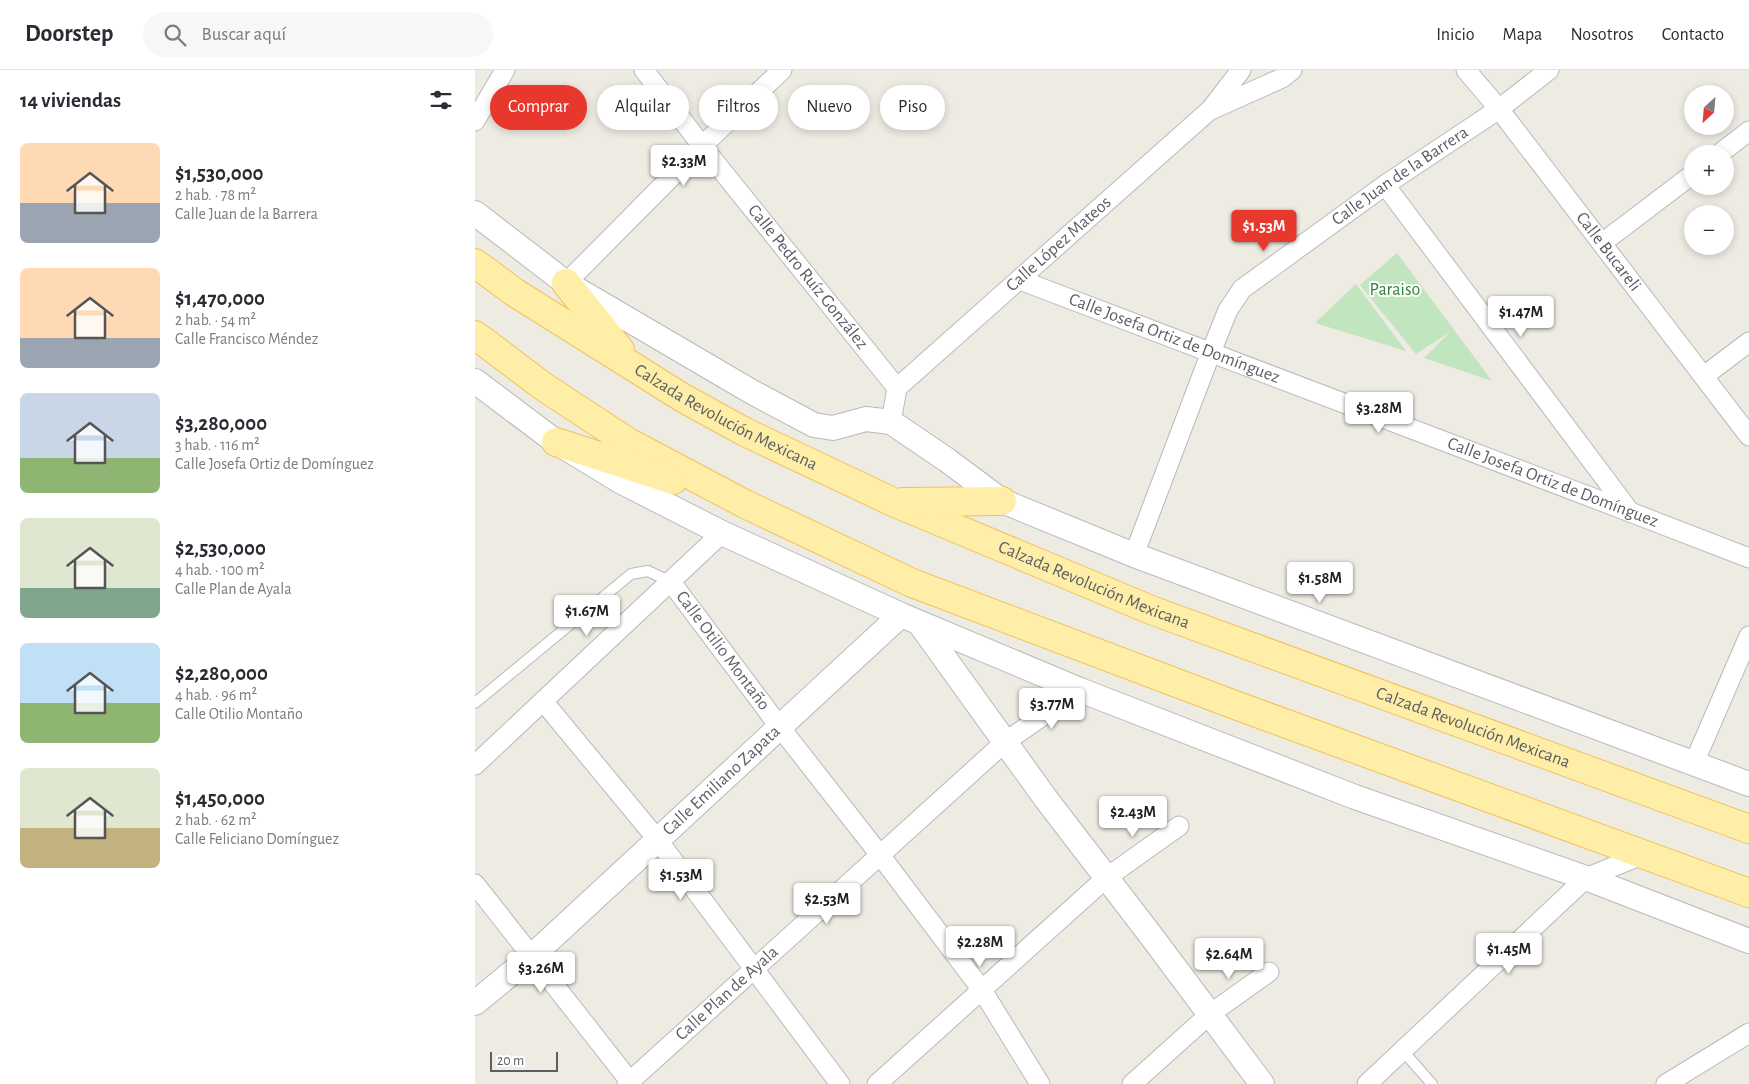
<!DOCTYPE html>
<html lang="es">
<head>
<meta charset="utf-8">
<style>
	:root { --surface:#fff; --page:#f7f7f7; --text:#2b2b33; --muted:#7c7c81; --line:#e1e1e2; --accent:#e8382e }
	body { margin:0; font-family:"Alegreya Sans",sans-serif; background:var(--page); color:var(--text); height:100vh; display:flex; flex-direction:column; font-size:19px; white-space:nowrap }
	* { box-sizing:border-box; margin:0 }
	p { font-size:16px; color:var(--muted) }
	.icon { flex:none; width:28px; height:28px; fill:none; stroke:currentColor; stroke-width:2; stroke-linecap:round; stroke-linejoin:round }
	.map { position:relative; flex:1; overflow:hidden }
	.sheet { display:flex; flex-direction:column; background:var(--surface); width:475px }
	.sheet>* { flex:none }
	.guide { position:absolute; left:15px; top:15px; width:475px; height:45px; display:flex; gap:10px }
	.needle { width:32px; rotate:206deg }
	.fabs { position:absolute; left:1209px; top:15px; display:grid; gap:10px }
	.fabs a { display:grid; place-items:center; width:50px; height:50px; border-radius:50%; background:var(--surface); box-shadow:0 2px 8px #0003; font-size:25px }
	.scale { position:absolute; left:15px; bottom:12px; width:68px; box-sizing:border-box; padding-left:5px; border:2px solid #5b5f64; border-top:0; font-size:14px; line-height:18px; white-space:nowrap; color:#5b5f64; -webkit-text-stroke:4px #fff; paint-order:stroke }
	.price { position:absolute; translate:-50% -42px; padding:0 11px; border-radius:5px; background:#fff; color:#222; font-size:16px; line-height:32px; filter:drop-shadow(0 1px 2px #0008) }
	.price::after { content:''; position:absolute; left:50%; top:30px; width:15px; height:11px; margin-left:-8px; background:inherit; clip-path:polygon(0 0,100% 0,50% 100%) }
	.price.current { background:var(--accent); color:#fff }
	ul { padding:0; list-style:none }
	li { display:flex; align-items:center; gap:15px; height:125px; padding:0 20px }
	li span { display:grid; place-items:center; flex:none; width:140px; height:100px; border-radius:8px; color:#555 }
	li>.icon { margin-inline-start:auto }
	span .icon { width:60px; height:60px; fill:#fffc; stroke-width:1 }
	li b { font-size:21px }
	h2 { display:flex; justify-content:space-between; align-items:center; height:60px; padding:0 20px; font-size:21px }
	.tag { padding:0 18px; border-radius:22px; background:var(--surface); box-shadow:0 2px 8px #0003; font-size:18px; line-height:45px }
	.tag.current { background:var(--accent); color:#fff }
	header { display:flex; align-items:center; gap:30px; box-sizing:border-box; height:70px; padding:0 25px; background:var(--surface); border-bottom:1px solid var(--line) }
	header strong { font-size:24px }
	nav { display:flex; gap:28px; margin-inline-start:auto; font-size:18px }
	.search { width:350px; height:45px; background:var(--page); display:flex; align-items:center; gap:12px; box-sizing:border-box; padding:0 18px; border-radius:28px; color:var(--muted); font-size:19px }
	main { display:flex; flex:1; min-height:0 }
	.map>svg:first-child { display:block }
</style>
</head>
<body>
<header>
<strong>Doorstep</strong>
<div class="search"><svg class="icon" aria-label="search" viewBox="0 0 24 24"><circle cx="10" cy="10" r="6"/><path d="M15 15l6 6"/></svg>Buscar aquí</div>
<nav><a>Inicio</a><a>Mapa</a><a>Nosotros</a><a>Contacto</a></nav>
</header>
<main>
<section class="sheet">
<h2>14 viviendas<svg class="icon" aria-label="filters" viewBox="0 0 24 24"><path d="M4 7h16M4 17h16"/><circle cx="9" cy="7" r="2"/><circle cx="15" cy="17" r="2"/></svg></h2>
<ul>
<li><span style="background:linear-gradient(#ffd9b3 60%,#9aa5b1 0)"><svg class="icon" aria-label="home" viewBox="0 0 24 24"><path d="M3 11l9-7 9 7M6 9v11h12V9"/></svg></span><div><b>$1,530,000</b><p>2 hab. · 78 m²</p><p>Calle Juan de la Barrera</p></div></li>
<li><span style="background:linear-gradient(#ffd9b3 70%,#9aa5b1 0)"><svg class="icon" aria-label="home" viewBox="0 0 24 24"><path d="M3 11l9-7 9 7M6 9v11h12V9"/></svg></span><div><b>$1,470,000</b><p>2 hab. · 54 m²</p><p>Calle Francisco Méndez</p></div></li>
<li><span style="background:linear-gradient(#c9d6e8 65%,#8fb573 0)"><svg class="icon" aria-label="home" viewBox="0 0 24 24"><path d="M3 11l9-7 9 7M6 9v11h12V9"/></svg></span><div><b>$3,280,000</b><p>3 hab. · 116 m²</p><p>Calle Josefa Ortiz de Domínguez</p></div></li>
<li><span style="background:linear-gradient(#dfe7d0 70%,#7fa58c 0)"><svg class="icon" aria-label="home" viewBox="0 0 24 24"><path d="M3 11l9-7 9 7M6 9v11h12V9"/></svg></span><div><b>$2,530,000</b><p>4 hab. · 100 m²</p><p>Calle Plan de Ayala</p></div></li>
<li><span style="background:linear-gradient(#bfe0f5 60%,#8fb573 0)"><svg class="icon" aria-label="home" viewBox="0 0 24 24"><path d="M3 11l9-7 9 7M6 9v11h12V9"/></svg></span><div><b>$2,280,000</b><p>4 hab. · 96 m²</p><p>Calle Otilio Montaño</p></div></li>
<li><span style="background:linear-gradient(#dfe7d0 60%,#c2b280 0)"><svg class="icon" aria-label="home" viewBox="0 0 24 24"><path d="M3 11l9-7 9 7M6 9v11h12V9"/></svg></span><div><b>$1,450,000</b><p>2 hab. · 62 m²</p><p>Calle Feliciano Domínguez</p></div></li>
</ul>
</section>
<div class="map">
<svg width="1274" height="1014" viewBox="0 0 1274 1014">
	<rect width="100%" height="100%" fill="#eeebe3"/>
	<!-- green -->
	<g fill="#c0e5bf">
		<path d="M922,183L1017,311L949,288L975,262L941,284L885,215Z"/>
		<path d="M881,214L931,281L840,253Z"/>
	</g>
	<g fill="none" stroke-linecap="round" stroke-linejoin="round">
		<defs>
			<g id="service">
				<path d="M0,633L156,504L173,501L196,512"/>
				<path d="M928,981L957,1014"/>
			</g>
			<g id="minor">
				<path id="s1" d="M169,0L227,76L422,318"/>
				<path id="s2" d="M991,0L1024,39L1274,366"/>
				<path d="M738,39L807,8L817,0"/>
				<path d="M0,51L30,0"/>
				<path d="M1244,84L1274,61"/>
				<path d="M910,115L1155,442"/>
				<path d="M1127,173L1218,104"/>
				<path id="s3" d="M545,210L1155,442L1274,488"/>
				<path d="M91,213L227,76L307,0"/>
				<path d="M1229,306L1274,272"/>
				<path id="s4" d="M416,352L422,318L736,39L766,0"/>
				<path id="s5" d="M659,485L736,282L753,240L767,219L910,115L1024,39L1074,0"/>
				<path id="s6" d="M196,512L304,656L405,785L507,920L565,1014"/>
				<path d="M68,631L182,769L365,1014"/>
				<path d="M1219,693L1274,566"/>
				<path d="M0,695L247,463"/>
				<path d="M0,814L157,1014"/>
				<path id="s7" d="M152,1014L530,672L605,620"/>
				<path d="M402,1014L631,808L704,756"/>
				<path d="M657,1014L735,944L794,902"/>
				<path d="M892,1014L1111,808L1169,784"/>
				<path d="M1191,1014L1274,963"/>
			</g>
			<g id="tertiary">
				<path d="M0,143L91,213L277,322L339,355L358,358L391,349L416,352L472,390L527,431L659,485L1274,714"/>
				<path d="M0,311L81,372L145,411L247,463L426,545L605,620L880,727L1111,808L1274,871"/>
				<path d="M445,554L571,729L674,863L787,1014"/>
				<path id="s8" d="M0,933L57,886L426,545"/>
			</g>
			<g id="primary">
				<path id="s9" d="M0,193L39,222L208,328L270,362L418,432L676,540L1274,759"/>
				<path d="M91,213L145,280"/>
				<path d="M0,265L69,317L153,372L270,434L437,513L760,635L1274,823"/>
				<path d="M81,372L198,410"/>
				<path d="M428,432L527,431"/>
			</g>
		</defs>
		<!-- service casing -->
		<use href="#service" stroke="#b6b9bd" stroke-width="12"/>
		<!-- minor casing -->
		<use href="#minor" stroke="#b6b9bd" stroke-width="21"/>
		<!-- tertiary casing -->
		<use href="#tertiary" stroke="#b6b9bd" stroke-width="26"/>
		<!-- primary casing -->
		<use href="#primary" stroke="#f1c259" stroke-width="30"/>
		<!-- service -->
		<use href="#service" stroke="#fff" stroke-width="10"/>
		<!-- minor -->
		<use href="#minor" stroke="#fff" stroke-width="19"/>
		<!-- tertiary -->
		<use href="#tertiary" stroke="#fff" stroke-width="24"/>
		<!-- primary -->
		<use href="#primary" stroke="#ffeea7" stroke-width="28"/>
	</g>
	<g text-anchor="middle" dominant-baseline="central" stroke-width="4" stroke-linejoin="round" paint-order="stroke">
		<!-- street labels -->
		<g font-size="18" fill="#5b5f64" stroke="#fff">
			<text stroke="none"><textPath href="#s5" startOffset="482">Calle Juan de la Barrera</textPath></text>
			<text stroke="none"><textPath href="#s4" startOffset="251">Calle López Mateos</textPath></text>
			<text stroke="none"><textPath href="#s2" startOffset="231">Calle Bucareli</textPath></text>
			<text stroke="none"><textPath href="#s1" startOffset="264">Calle Pedro Ruíz González</textPath></text>
			<text stroke="none"><textPath href="#s3" startOffset="165">Calle Josefa Ortiz de Domínguez</textPath></text>
			<text stroke="none"><textPath href="#s9" startOffset="295">Calzada Revolución Mexicana</textPath></text>
			<text stroke="none"><textPath href="#s3" startOffset="570">Calle Josefa Ortiz de Domínguez</textPath></text>
			<text stroke="none"><textPath href="#s9" startOffset="700">Calzada Revolución Mexicana</textPath></text>
			<text stroke="none"><textPath href="#s6" startOffset="86">Calle Otilio Montaño</textPath></text>
			<text stroke="none"><textPath href="#s9" startOffset="1105">Calzada Revolución Mexicana</textPath></text>
			<text stroke="none"><textPath href="#s8" startOffset="332">Calle Emiliano Zapata</textPath></text>
			<text stroke="none"><textPath href="#s7" startOffset="135">Calle Plan de Ayala</textPath></text>
		</g>
		<!-- park labels -->
		<g font-size="18" fill="#348236" stroke="#fff">
			<text x="920" y="220">Paraiso</text>
		</g>
	</g>
</svg>
<div class="fabs">
<a><svg class="needle" viewBox="-14 -14 28 28"><path d="M0-13l5 13h-10z" fill="#e53935"/><path d="M0 13l5-13h-10z" fill="#7c7c81"/></svg></a>
<a>+</a>
<a>−</a>
</div>
<div class="scale">20 m</div>
<b class="price" style="left:209px;top:117px">$2.33M</b>
<b class="price current" style="left:789px;top:182px">$1.53M</b>
<b class="price" style="left:1046px;top:268px">$1.47M</b>
<b class="price" style="left:904px;top:364px">$3.28M</b>
<b class="price" style="left:845px;top:534px">$1.58M</b>
<b class="price" style="left:112px;top:567px">$1.67M</b>
<b class="price" style="left:577px;top:660px">$3.77M</b>
<b class="price" style="left:658px;top:768px">$2.43M</b>
<b class="price" style="left:206px;top:831px">$1.53M</b>
<b class="price" style="left:352px;top:855px">$2.53M</b>
<b class="price" style="left:505px;top:898px">$2.28M</b>
<b class="price" style="left:1034px;top:905px">$1.45M</b>
<b class="price" style="left:754px;top:910px">$2.64M</b>
<b class="price" style="left:66px;top:924px">$3.26M</b>
<div class="guide">
<a class="tag current">Comprar</a>
<a class="tag">Alquilar</a>
<a class="tag">Filtros</a>
<a class="tag">Nuevo</a>
<a class="tag">Piso</a>
</div>
</div>
</main>
</body>
</html>
